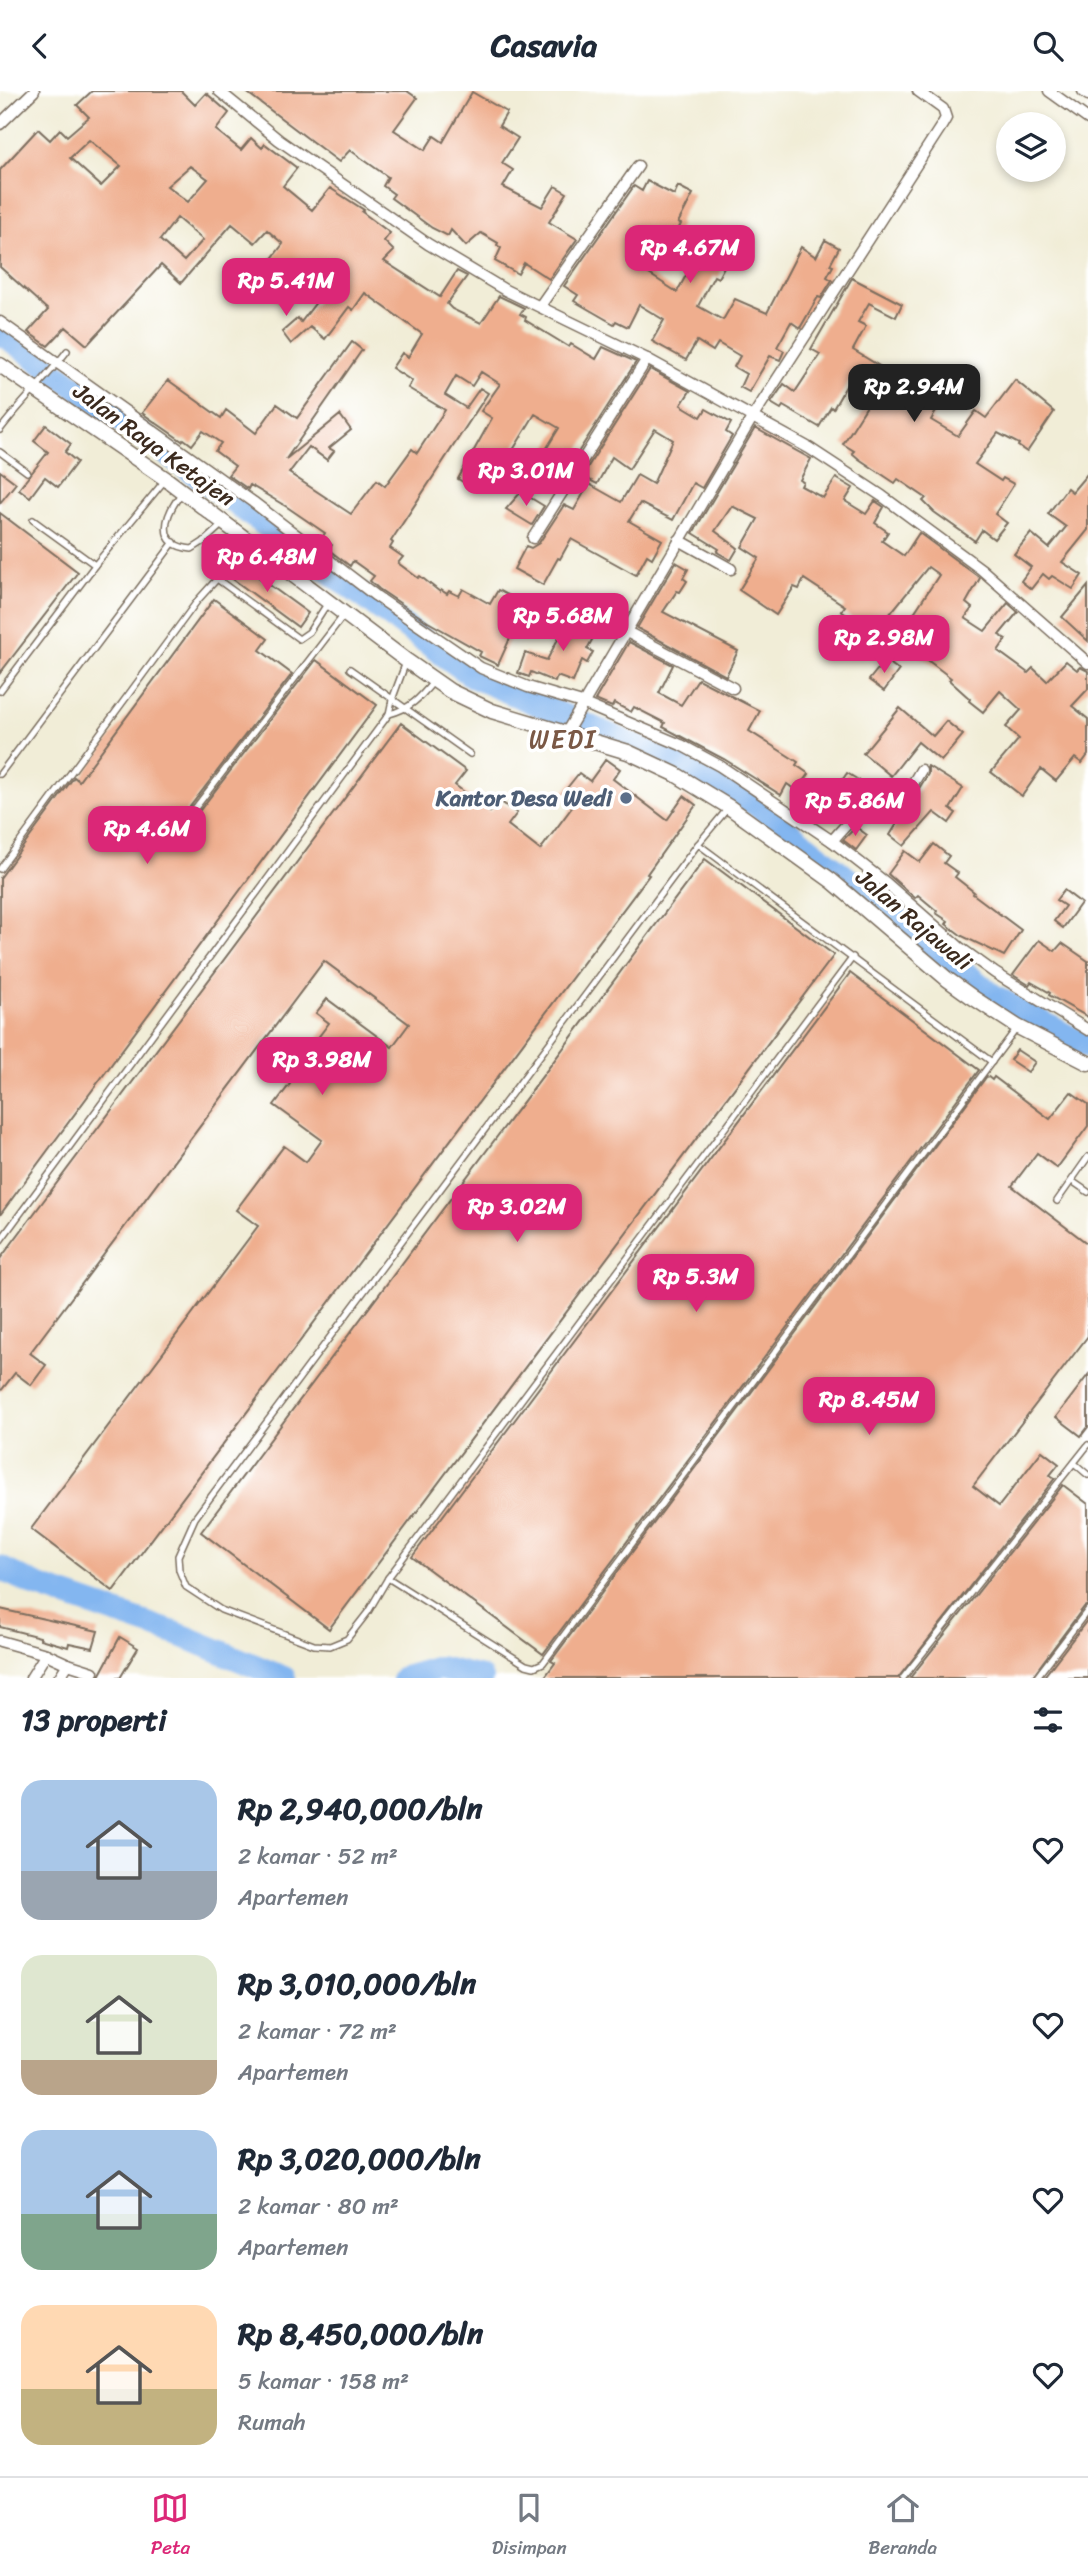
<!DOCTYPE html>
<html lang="id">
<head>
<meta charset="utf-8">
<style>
	:root { --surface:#fff; --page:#f2f2f3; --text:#1f2937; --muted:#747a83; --line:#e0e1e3; --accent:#db2777 }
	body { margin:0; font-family:Sriracha,sans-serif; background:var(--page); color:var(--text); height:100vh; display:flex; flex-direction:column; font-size:26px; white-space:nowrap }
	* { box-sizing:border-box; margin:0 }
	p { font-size:23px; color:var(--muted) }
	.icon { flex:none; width:38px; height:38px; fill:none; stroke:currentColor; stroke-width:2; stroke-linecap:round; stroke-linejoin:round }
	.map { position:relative; height:1587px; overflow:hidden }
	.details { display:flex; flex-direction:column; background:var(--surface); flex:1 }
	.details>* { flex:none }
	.buttons { position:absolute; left:996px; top:21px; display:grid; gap:14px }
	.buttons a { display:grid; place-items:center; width:70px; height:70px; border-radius:50%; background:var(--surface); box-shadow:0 4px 10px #0003; font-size:35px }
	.price { position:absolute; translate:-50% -60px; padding:0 16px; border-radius:14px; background:var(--accent); color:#fff; font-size:23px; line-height:46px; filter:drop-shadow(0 2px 4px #0008) }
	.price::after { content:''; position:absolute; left:50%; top:42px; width:21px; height:16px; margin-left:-10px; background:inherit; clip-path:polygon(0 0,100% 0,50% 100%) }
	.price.on { background:#222; color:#fff }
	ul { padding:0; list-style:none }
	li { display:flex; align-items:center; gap:21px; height:175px; padding:0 21px }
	li span { display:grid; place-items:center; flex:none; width:196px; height:140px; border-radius:21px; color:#555 }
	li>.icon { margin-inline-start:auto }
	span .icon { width:84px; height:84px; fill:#fffc; stroke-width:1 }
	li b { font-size:30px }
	h2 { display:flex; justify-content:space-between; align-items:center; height:84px; padding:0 21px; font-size:30px }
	header { display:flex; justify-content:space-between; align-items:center; height:91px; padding:0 21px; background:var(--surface); font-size:32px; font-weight:800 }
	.menu { display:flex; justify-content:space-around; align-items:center; height:98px; border-top:2px solid var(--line); background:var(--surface); font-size:19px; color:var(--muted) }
	.menu a { display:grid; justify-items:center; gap:4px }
	.menu .on { color:var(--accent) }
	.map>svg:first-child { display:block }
</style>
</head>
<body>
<header><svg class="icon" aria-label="back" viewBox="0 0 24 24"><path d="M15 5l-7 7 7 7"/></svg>Casavia<svg class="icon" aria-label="search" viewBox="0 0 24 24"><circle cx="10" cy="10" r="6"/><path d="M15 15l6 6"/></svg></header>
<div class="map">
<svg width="1088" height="1587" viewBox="0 0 1088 1587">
	<rect width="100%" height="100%" fill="#fff"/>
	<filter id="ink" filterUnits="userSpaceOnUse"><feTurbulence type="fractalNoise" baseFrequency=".0143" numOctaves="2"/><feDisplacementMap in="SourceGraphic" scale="14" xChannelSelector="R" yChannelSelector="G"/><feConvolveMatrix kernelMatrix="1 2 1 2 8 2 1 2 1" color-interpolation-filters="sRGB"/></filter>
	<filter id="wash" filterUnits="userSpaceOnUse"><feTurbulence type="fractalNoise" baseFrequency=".00686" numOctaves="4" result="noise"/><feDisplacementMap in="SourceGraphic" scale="28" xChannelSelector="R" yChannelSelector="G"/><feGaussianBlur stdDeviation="1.57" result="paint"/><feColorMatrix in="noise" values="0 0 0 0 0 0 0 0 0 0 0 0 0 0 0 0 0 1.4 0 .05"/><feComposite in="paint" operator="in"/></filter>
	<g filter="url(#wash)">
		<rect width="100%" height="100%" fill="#f1edd7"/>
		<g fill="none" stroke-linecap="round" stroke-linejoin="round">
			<!-- river -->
			<g stroke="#83b6f0" stroke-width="24">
				<path d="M0,241L474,586L677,673L755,713L994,905L1088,956"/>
				<path d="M0,1477L37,1495L183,1545L284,1587"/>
				<path d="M404,1587L439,1577L481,1587"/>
			</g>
		</g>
		<g id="blocks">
			<!-- building -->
			<g fill="#efae8e" fill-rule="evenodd">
				<path d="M92,0H181L195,14L206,2L229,22L216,39L241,59L251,47L262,57L265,53L297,77L283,95L312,119L330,97L364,119L362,121L390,142L384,150L394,160L384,170L440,206L457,180L467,185L447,213L452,218L481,232L499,205L524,217L520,223L526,226L525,229L569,256L571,253L596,268L603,256L636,271L568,377L561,373L553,384L534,371L543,358L545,360L559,337L535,323L502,377L493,371L490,375L487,373L473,397L458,388L492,327L481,320L500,293L481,281L472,295L456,285L445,304L466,317L480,297L488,302L391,450L393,452L390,457L403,466L398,472L418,487L420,485L440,501L441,499L447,503L449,500L459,505L463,498L490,513L498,499L525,514L498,574L479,565L481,561L428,531L379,498L370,490L374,485L353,470L350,475L329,459L332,454L322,447L325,442L287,416L250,394L248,398L228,384L235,375L215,360L221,352L203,340L192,354L184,348L182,350L142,322L168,289L221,327L226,319L256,342L277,313L297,327L352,251L362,259L286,368L340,324L351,339L329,357L334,360L327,369L309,356L289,382L351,423L377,389L385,395L412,358L417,362L445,319L408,297L412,290L392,277L402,262L408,266L422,243L365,202L353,219L349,216L325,248L310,236L291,253L282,241L298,227L301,231L323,202L304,191L283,214L254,191L283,153L267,139L255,152L232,133L181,192L161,174L87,254L66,236L48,255L28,241L48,219L0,176V79L38,38L50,49L60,38L67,45L89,26L77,14ZM89,49L121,75L101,95L70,67ZM190,75L208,88L188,111L167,95ZM177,127L203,149L184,170L160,149Z"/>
				<path d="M245,0H407L417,7L394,39L425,59L434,45L443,51L472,1L507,21L499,35L518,47L502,72L513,79L503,96L542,116L555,95L567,102L549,131L577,148L549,188L524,172L518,183L495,170L501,157L497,154L498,152L481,142L466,155L451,139L448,145L432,137L391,107L394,103L383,95L388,86L350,59L339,71Z"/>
				<path d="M647,90L674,104L678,95L693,103L678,132L681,133L673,148L670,147L649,183L677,201L702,155L697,152L704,138L727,150L718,167L726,172L718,187L714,185L698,215L723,229L735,208L767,222L801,156L816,166L825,149L839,157L830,174L833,175L827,186L832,189L821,207L818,206L800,237L791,231L777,256L784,260L780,269L770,265L749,301L740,296L746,283L734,276L740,265L718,252L713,260L697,250L686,269L652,250L664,229L639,214L628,236L616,230L614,233L574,210L578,204L564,195L634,95L642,100Z"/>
				<path d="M852,187L902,213L896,226L869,212L858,231L866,235L853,259L881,276L877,281L896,293L887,308L907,319L922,293L944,307L931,329L958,345L976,320L986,327L1015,289L1054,321L1027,361L1018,355L1019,353L998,342L975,373L1001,390L1003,387L1014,393L995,423L1007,432L994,448L982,439L975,450L934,421L923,410L926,407L898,388L895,392L859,368L852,362L854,360L843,353L877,299L853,283L833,318L831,316L819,336L783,315L781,318L771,312L784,293L795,301L820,263L811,258Z"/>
				<path d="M650,278L690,300L681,314L701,326L706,318L731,332L726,341L732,345L702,397L693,392L673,429L640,412L629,430L662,449L652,467L647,464L636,484L571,448L560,468L558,467L543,494L514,478L526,455L531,457L539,452L564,414L574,419L589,393L621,411L637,384L653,393L673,349L655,338L629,378L612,366L597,393L582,385Z"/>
				<path d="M46,334L71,353L65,361L77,371L58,396L45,386L30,406L19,398L48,361L34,350Z"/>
				<path d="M755,337L811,368L800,389L803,391L801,395L823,407L836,387L853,397L845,410L866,423L875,410L884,416L875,432L888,441L882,450L904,465L919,442L980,487L966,512L972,517L965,527L985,540L1008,512L1018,521L999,544L1006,548L998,560L1028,582L1033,577L1047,590L1066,570L1077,579L1080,576L1088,580V598L1072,615L1088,628V664L1082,672L1075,667L1056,690L1041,678L1022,705L991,681L1019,648L1006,636L1021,619L1000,600L983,621L969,610L970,608L949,589L951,587L930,571L904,558L896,570L886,564L939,484L928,476L872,545L863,537L864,536L841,520L845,515L804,488L799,498L794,496L776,524L739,499L759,467L742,456L758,428L732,415L715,440L738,457L731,469L717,461L719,458L693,442Z"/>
				<path d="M0,380L16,392L0,412Z"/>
				<path d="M1088,382V439L1062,471L1082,484L1073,498L1052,485L1049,488L1043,483L1031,498L1021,490L1031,476L1014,463L1031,442L1049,457L1066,436L1048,423L1067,397L1072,401Z"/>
				<path d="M521,401L544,415L532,434L506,418Z"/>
				<path d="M0,422L78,481L0,582Z"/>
				<path d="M235,469L308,522L298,536L226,483Z"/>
				<path d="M676,471L688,478L683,487L687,490L680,501L677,500L663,521L738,560L726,585L637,537Z"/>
				<path d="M1088,495V550L1062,526Z"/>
				<path d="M214,508L268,548L260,559L292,583L172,739L173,746L180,745L316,569L377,614L0,1124V787L74,686L79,690Z"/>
				<path d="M571,523L598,538L587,558L593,561L587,572L582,569L573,591L557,585L555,591L531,581L529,586L518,582L525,562L547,569Z"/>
				<path d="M629,551L673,574L659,602L681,614L698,588L760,620L749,640L798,671L796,674L809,683L797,700L787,693L781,704L724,668L663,636L665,632L634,616L631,621L614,612L612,616L595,609Z"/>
				<path d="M885,569L899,579L884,600L869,589Z"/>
				<path d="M900,617L933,645L946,630L963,644L941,670L918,651L891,685L863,662Z"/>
				<path d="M401,632L466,680L455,694L490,721L498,709L517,722L508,734L540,759L576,711L563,702L579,682L590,690L606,668L620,678L613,688L667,729L684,705L696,714L647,783L649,784L113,1500L31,1438L258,1135L236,1119L284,1055L306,1071L322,1049L274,1014L290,993L286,989L329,932L316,922L327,908L392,956L409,933L324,870L30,1262L46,1274L31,1294L15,1282L0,1301V1168Z"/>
				<path d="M928,675L963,697L950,718L956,722L949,732L934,721L904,755L890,744L928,683Z"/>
				<path d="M847,682L865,693L845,722L828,710Z"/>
				<path d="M898,690L903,694L889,717H882L879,715Z"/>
				<path d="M856,736L867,744L856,759L843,749Z"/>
				<path d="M934,753L949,765L944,772L958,782L955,786L974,801L973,803L1021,839L1004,865L962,845L946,833L948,830L936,822L937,820L918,804L915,807L888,783L905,760L920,771Z"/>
				<path d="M705,768L834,864L329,1538L201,1441Z"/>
				<path d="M1064,799L1081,812L1063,837L1054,830L1065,815L1056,809Z"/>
				<path d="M1039,849L1055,860L1062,852L1088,870V926L1049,904L1050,902L1031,891L1029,894L1013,884Z"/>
				<path d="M850,882L979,979L543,1563L412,1466Z"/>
				<path d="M1017,959L1035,971L1028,981L1010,969Z"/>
				<path d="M987,985L992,989L994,986L1050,1028L1071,1001L1088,1013V1035L1057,1077L1037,1062L1012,1095L1088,1153V1245L973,1395L999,1415L1042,1360L1059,1373L1050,1384L1055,1387L898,1587H544L555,1572L551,1570Z"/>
				<path d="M1088,1284V1336L1081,1345L1056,1326Z"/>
				<path d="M1063,1394L1088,1413V1514L1084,1516L1031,1587H910Z"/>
				<path d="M0,1518L98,1540L93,1557L69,1552L68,1556L40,1548V1546L0,1536Z"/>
				<path d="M1088,1528V1587H1043Z"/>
				<path d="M120,1546L138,1557L120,1587H98Z"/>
			</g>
		</g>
	</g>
	<g filter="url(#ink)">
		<use href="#blocks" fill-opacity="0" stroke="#7b6e5f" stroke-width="2"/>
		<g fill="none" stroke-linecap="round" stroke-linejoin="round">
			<defs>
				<g id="service">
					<path d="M0,339C21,311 46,288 67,260"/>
					<path d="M0,361L27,381"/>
					<path d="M181,403C165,424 154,454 192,458L203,451L224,432"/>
					<path d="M33,429L95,474"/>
					<path d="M217,488L299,548L309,541L327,513"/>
					<path d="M350,578L470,663"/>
					<path d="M0,600L95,474L166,388"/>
					<path d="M389,623C410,618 420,607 433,591"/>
					<path d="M0,683L174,451"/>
					<path d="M729,716L698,753L195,1427L178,1465L179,1479L186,1496L221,1519L314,1554L330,1555L347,1548L368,1521L388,1487L853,866"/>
					<path d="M176,742L343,525"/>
					<path d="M698,753L992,971"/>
					<path d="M0,778L198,509L217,488L241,447"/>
					<path d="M1072,1090L1088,1101"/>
					<path d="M1057,1110L1088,1066"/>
					<path d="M0,1150L389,623L392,609L406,571"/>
					<path d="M1074,1372L1088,1384"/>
					<path d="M388,1487L526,1574L534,1576L543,1572L1017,937"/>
					<path d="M903,1587L1088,1354"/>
					<path d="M1036,1587L1088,1519"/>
				</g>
				<g id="minor">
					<path d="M219,0L279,49L428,153L505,199L647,268L809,357L882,405L981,478L1088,572"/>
					<path d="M1049,0L1088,28"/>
					<path d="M1083,0L1088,4"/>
					<path d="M0,33L34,0"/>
					<path d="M540,215L638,75"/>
					<path d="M0,231L253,411L376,505L481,577L528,596L582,612L681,654L720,675L832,750L886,792L959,856L995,882L1088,939"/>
					<path d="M533,447L647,268"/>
					<path d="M679,449L731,478"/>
					<path d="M625,540L733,597"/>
					<path d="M566,642L752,327L942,34L946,27L943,18L918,0"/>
					<path d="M832,750C855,723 855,723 890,726L895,723L921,679"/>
					<path d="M0,1550L46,1563L68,1573L93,1581"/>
					<path d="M31,1587L46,1563"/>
					<path d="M59,1587L68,1573"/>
				</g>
				<path id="tertiary" d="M0,274L166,388L407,570L450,600L492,620L628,661L675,683L729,716L832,790L947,888L972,906L1018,936L1088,972"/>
			</defs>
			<!-- service casing -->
			<use href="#service" stroke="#7b6e5f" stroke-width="8"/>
			<!-- minor casing -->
			<use href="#minor" stroke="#7b6e5f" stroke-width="13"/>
			<!-- tertiary casing -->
			<use href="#tertiary" stroke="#7b6e5f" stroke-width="17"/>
			<!-- service -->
			<use href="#service" stroke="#fff" stroke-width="5"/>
			<!-- minor -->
			<use href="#minor" stroke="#fff" stroke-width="10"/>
			<!-- tertiary -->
			<use href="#tertiary" stroke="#fff" stroke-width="14"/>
		</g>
	</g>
	<!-- markers -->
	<circle fill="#5c6f8a" stroke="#fff" stroke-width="2.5" cx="626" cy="707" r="7"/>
	<g text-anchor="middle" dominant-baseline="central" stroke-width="7" stroke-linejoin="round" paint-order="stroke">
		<!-- street labels -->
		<g font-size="23" fill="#3b2a1e" stroke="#fff">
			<text transform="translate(154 354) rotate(36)">Jalan Raya Ketajen</text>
			<text transform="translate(914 829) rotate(40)">Jalan Rajawali</text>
		</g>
		<!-- service labels -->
		<g font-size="23" font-weight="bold" fill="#4e5e75" stroke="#fff" text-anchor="end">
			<text x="612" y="707">Kantor Desa Wedi</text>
		</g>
		<!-- quarter labels -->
		<g font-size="26" letter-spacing="2" fill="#7a5845" stroke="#fff">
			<text x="563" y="648">WEDI</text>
		</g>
	</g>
</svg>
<div class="buttons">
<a><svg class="icon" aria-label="layers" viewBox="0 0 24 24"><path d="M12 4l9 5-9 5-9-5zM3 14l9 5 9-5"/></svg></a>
</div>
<b class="price" style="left:690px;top:194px">Rp 4.67M</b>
<b class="price" style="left:286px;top:227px">Rp 5.41M</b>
<b class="price on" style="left:914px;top:333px">Rp 2.94M</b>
<b class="price" style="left:526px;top:417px">Rp 3.01M</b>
<b class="price" style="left:267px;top:503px">Rp 6.48M</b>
<b class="price" style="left:563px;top:562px">Rp 5.68M</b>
<b class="price" style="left:884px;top:584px">Rp 2.98M</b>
<b class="price" style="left:855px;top:747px">Rp 5.86M</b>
<b class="price" style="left:147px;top:775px">Rp 4.6M</b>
<b class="price" style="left:322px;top:1006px">Rp 3.98M</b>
<b class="price" style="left:517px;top:1153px">Rp 3.02M</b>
<b class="price" style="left:696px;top:1223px">Rp 5.3M</b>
<b class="price" style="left:869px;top:1346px">Rp 8.45M</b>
</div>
<section class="details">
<h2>13 properti<svg class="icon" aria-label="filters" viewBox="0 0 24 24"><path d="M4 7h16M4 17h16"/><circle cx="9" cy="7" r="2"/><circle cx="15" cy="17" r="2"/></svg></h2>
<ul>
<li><span style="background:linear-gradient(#a9c7e8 65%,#9aa5b1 0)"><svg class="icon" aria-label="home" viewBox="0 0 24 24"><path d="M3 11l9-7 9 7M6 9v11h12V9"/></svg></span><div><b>Rp 2,940,000/bln</b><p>2 kamar · 52 m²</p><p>Apartemen</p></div><svg class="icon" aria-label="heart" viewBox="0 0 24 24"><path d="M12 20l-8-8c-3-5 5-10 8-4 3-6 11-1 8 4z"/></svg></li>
<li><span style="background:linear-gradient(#dfe7d0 75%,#b9a48a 0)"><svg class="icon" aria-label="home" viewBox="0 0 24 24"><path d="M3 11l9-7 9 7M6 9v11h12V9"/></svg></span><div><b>Rp 3,010,000/bln</b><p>2 kamar · 72 m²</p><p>Apartemen</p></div><svg class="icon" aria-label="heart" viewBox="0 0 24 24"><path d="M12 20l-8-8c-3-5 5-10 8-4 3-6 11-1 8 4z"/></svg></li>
<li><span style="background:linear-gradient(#a9c7e8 60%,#7fa58c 0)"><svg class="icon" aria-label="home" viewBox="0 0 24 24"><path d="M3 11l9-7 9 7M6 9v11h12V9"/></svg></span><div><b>Rp 3,020,000/bln</b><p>2 kamar · 80 m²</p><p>Apartemen</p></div><svg class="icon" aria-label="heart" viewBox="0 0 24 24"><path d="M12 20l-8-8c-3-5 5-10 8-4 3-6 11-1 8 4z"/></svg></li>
<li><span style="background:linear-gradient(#ffd9b3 60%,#c2b280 0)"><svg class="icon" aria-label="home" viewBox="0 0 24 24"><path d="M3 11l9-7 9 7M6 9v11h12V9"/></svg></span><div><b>Rp 8,450,000/bln</b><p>5 kamar · 158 m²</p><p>Rumah</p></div><svg class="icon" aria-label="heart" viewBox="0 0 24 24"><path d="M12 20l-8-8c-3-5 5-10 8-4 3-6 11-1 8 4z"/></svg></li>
</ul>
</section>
<nav class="menu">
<a class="on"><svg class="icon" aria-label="map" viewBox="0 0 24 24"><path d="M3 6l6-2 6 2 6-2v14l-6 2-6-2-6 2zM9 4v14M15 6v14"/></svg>Peta</a>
<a><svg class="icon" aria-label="saved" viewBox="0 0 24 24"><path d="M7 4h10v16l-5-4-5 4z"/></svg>Disimpan</a>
<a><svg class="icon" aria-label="home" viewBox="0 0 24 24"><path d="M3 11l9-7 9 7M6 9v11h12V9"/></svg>Beranda</a>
</nav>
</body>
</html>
